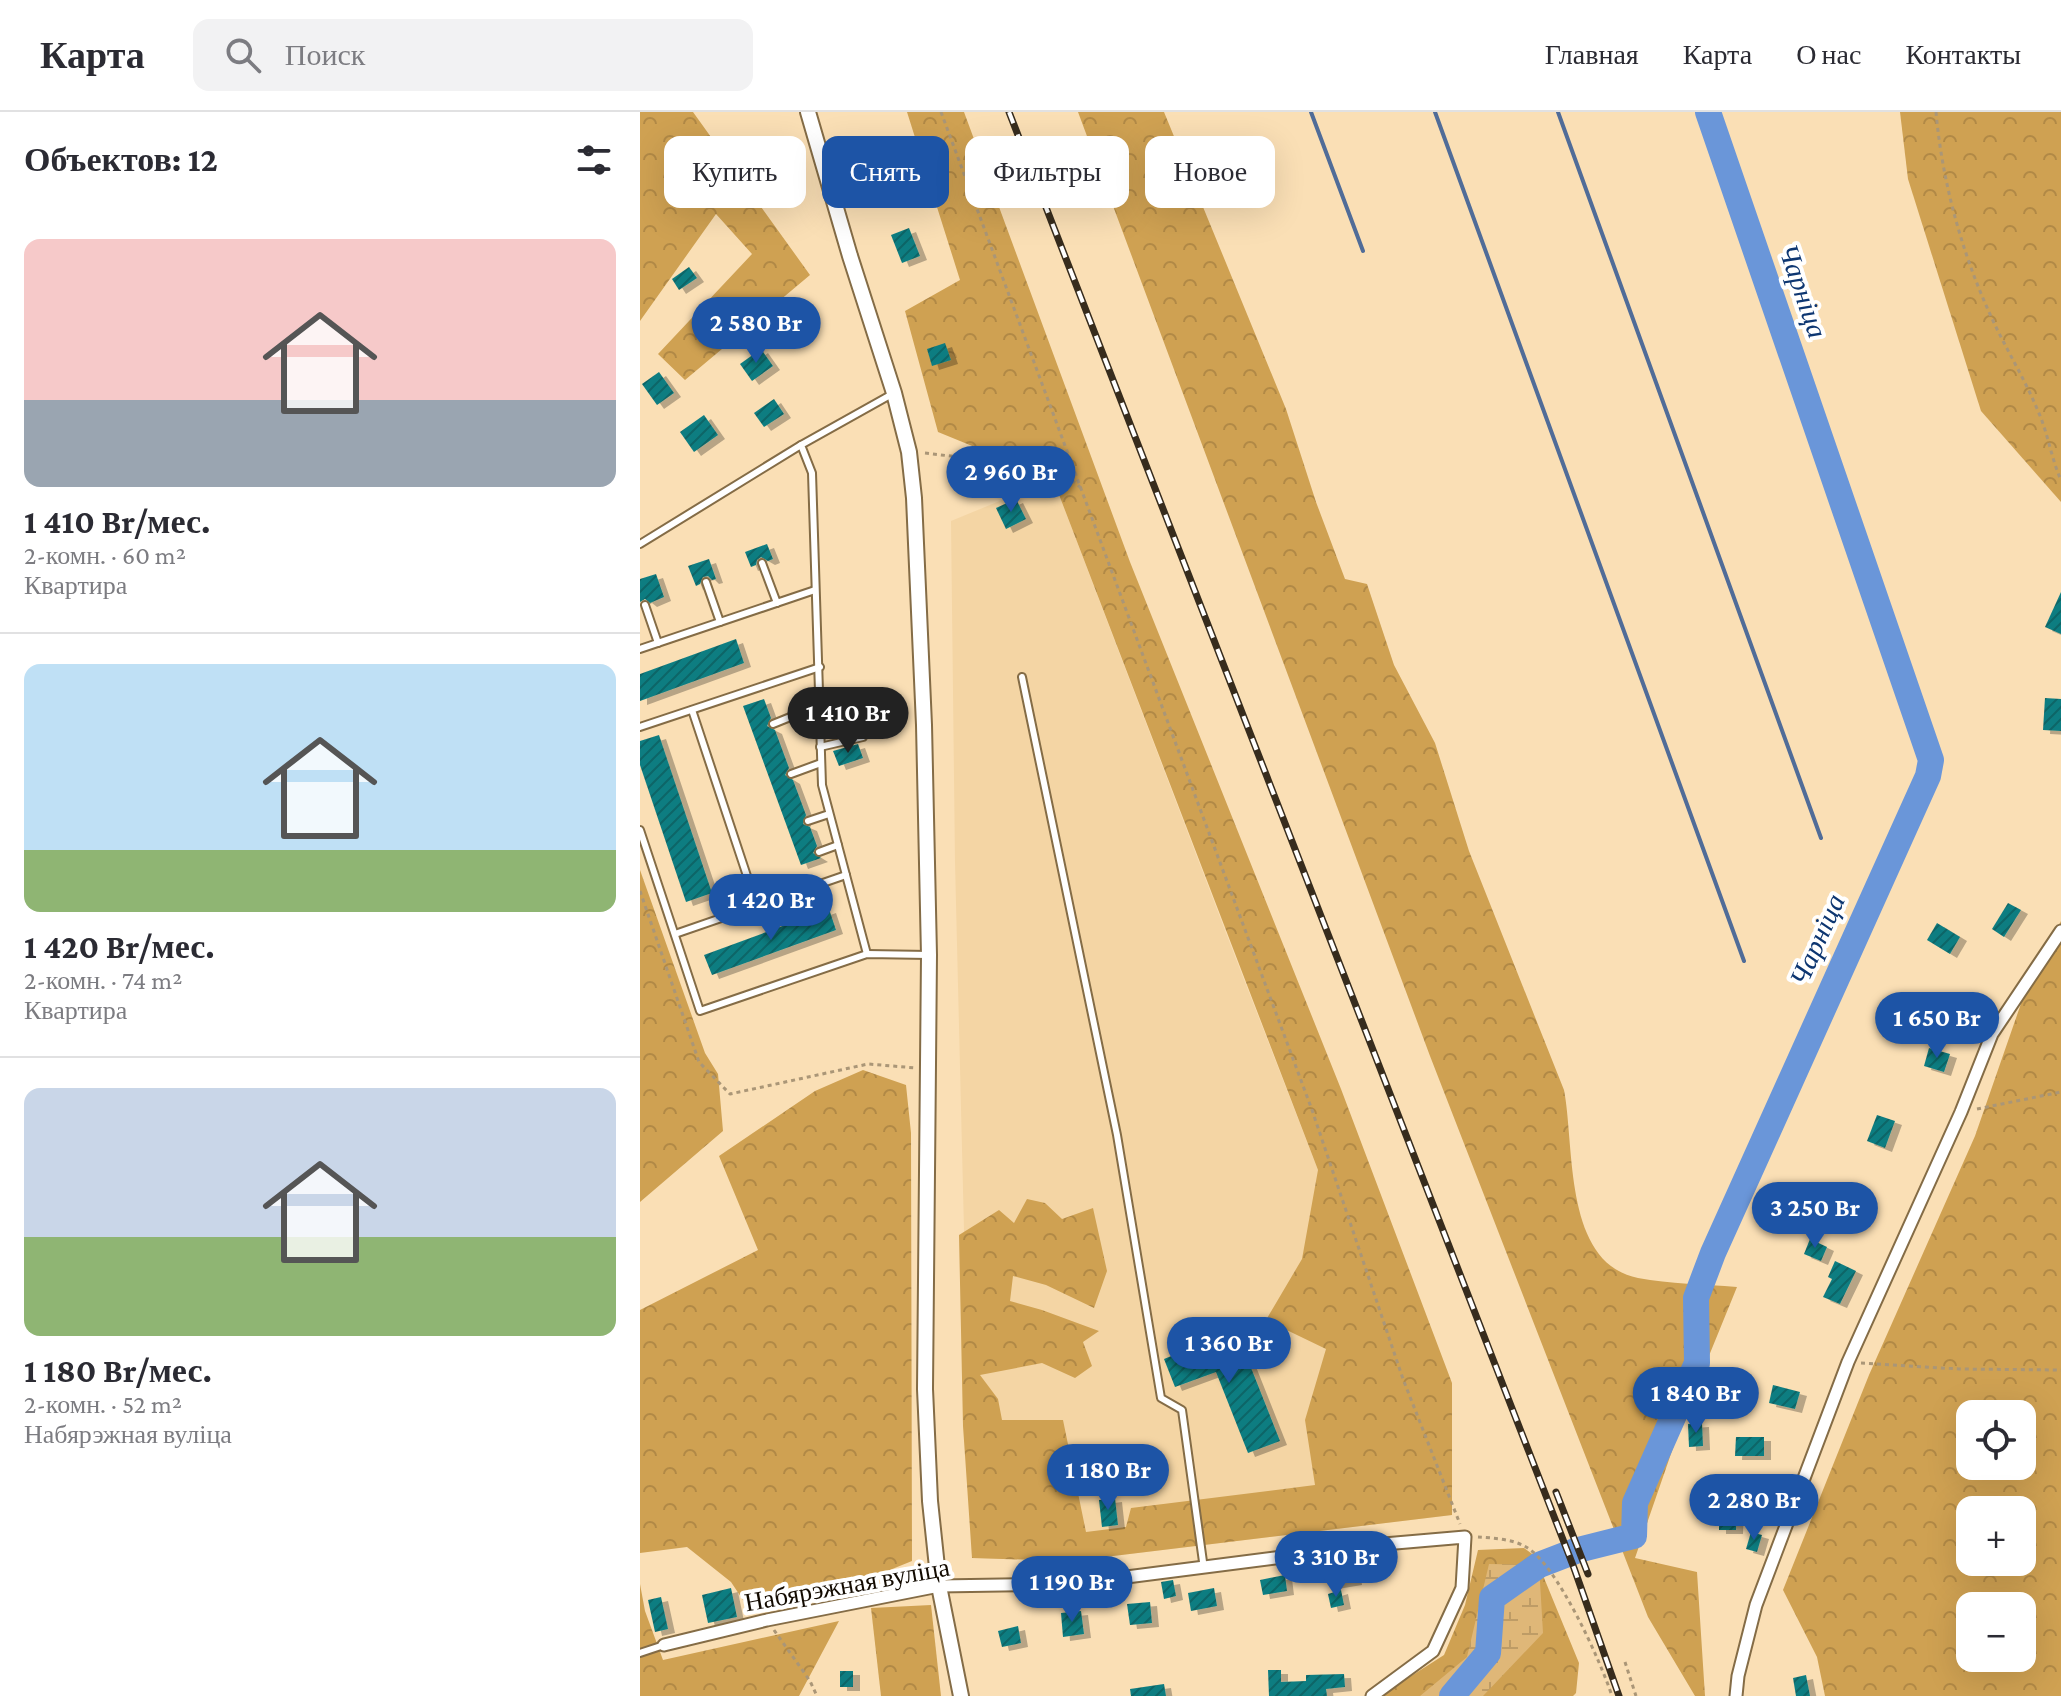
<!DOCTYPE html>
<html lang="ru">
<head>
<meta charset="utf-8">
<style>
	:root { --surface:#fff; --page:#f2f2f3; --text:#2b2b33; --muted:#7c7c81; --line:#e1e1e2; --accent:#1d54a6 }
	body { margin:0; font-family:"Crimson Pro",serif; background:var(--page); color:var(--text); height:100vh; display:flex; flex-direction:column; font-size:30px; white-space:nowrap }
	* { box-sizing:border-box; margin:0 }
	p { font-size:26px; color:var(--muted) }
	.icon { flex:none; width:44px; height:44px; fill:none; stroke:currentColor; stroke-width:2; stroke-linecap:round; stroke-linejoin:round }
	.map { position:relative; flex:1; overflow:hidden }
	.sheet { display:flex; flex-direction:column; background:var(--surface); width:640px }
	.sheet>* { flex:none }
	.guide { position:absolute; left:24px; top:24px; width:760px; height:72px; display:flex; gap:16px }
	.fabs { position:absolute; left:1316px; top:1288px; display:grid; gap:16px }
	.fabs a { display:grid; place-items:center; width:80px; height:80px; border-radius:16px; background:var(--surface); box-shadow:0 8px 32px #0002; font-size:40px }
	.price { position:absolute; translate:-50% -68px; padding:0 18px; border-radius:28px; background:var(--accent); color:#fff; font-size:26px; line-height:52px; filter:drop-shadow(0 2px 4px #0008) }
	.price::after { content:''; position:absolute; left:50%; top:48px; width:24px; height:18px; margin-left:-12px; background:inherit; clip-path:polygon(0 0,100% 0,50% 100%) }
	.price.selected { background:#222; color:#fff }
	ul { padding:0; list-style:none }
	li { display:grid; align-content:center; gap:16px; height:424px; padding:0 24px }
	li+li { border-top:2px solid var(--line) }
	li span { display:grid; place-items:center; height:248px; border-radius:16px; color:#555 }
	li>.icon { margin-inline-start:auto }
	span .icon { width:144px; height:144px; fill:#fffc; stroke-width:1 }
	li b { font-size:34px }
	h2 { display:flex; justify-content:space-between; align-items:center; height:96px; padding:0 24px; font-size:34px }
	.tag { padding:0 28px; border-radius:16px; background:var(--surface); box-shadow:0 8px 32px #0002; font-size:28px; line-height:72px }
	.tag.selected { background:var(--accent); color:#fff }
	header { display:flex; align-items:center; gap:48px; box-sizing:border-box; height:112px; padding:0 40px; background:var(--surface); border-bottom:2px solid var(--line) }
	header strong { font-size:38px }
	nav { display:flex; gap:44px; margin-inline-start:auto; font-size:28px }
	.search { width:560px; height:72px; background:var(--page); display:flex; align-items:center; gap:20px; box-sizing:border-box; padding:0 28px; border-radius:16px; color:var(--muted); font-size:30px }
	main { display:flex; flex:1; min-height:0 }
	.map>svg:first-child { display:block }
</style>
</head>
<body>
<header>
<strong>Карта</strong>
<div class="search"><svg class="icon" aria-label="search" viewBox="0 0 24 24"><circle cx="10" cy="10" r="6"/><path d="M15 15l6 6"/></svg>Поиск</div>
<nav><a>Главная</a><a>Карта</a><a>О нас</a><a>Контакты</a></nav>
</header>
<main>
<section class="sheet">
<h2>Объектов: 12<svg class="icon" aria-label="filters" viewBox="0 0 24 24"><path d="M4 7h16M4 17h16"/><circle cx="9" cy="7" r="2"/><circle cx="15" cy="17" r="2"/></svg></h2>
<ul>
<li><span style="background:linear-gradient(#f6c9c9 65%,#9aa5b1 0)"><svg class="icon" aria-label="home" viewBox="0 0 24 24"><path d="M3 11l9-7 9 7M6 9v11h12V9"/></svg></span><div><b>1 410 Br/мес.</b><p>2-комн. · 60 m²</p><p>Квартира</p></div></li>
<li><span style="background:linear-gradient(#bfe0f5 75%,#8fb573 0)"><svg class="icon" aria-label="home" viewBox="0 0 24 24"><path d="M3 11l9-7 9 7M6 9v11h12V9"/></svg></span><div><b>1 420 Br/мес.</b><p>2-комн. · 74 m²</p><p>Квартира</p></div></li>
<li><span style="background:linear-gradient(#c9d6e8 60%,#8fb573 0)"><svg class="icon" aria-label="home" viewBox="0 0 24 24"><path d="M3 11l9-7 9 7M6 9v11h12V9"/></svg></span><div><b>1 180 Br/мес.</b><p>2-комн. · 52 m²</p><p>Набярэжная вуліца</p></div></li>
</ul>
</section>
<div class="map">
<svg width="1421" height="1584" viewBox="0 0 1421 1584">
	<defs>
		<pattern id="forest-crowns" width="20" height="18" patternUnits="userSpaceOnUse" patternTransform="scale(2)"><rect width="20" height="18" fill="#cfa152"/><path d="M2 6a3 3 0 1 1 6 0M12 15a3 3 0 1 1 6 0" fill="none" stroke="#b18946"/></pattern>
		<pattern id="wetland-marsh" width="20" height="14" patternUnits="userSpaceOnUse" patternTransform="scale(2)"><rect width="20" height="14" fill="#dfb778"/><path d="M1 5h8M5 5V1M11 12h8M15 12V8" fill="none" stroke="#be9c66"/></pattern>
		<pattern id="building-hatch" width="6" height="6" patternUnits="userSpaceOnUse" patternTransform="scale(2)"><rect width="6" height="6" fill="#0d7d81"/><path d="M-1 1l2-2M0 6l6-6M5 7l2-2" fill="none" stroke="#0b6567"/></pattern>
		<filter id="shadow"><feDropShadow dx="7" dy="4" stdDeviation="0" flood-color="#0004"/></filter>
	</defs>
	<rect width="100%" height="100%" fill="#fadfb5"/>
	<!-- built -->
	<path fill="#f4d5a4" d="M413,367L591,834L812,1403L432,1449L332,1446L315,750L311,409Z"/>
	<!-- forest -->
	<g fill="url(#forest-crowns)" fill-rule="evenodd">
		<path d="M0,0H53L170,163L45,268L18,242L112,142L76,102L0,209Z"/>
		<path d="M267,0H324L490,450L701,977L812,1271V1403L432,1449L332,1446L323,1314L319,1123L359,1098L374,1111L387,1087L405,1091L422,1107L453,1096L467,1159L454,1196L406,1173L373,1164L370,1189L402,1198L459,1219L443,1230L452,1254L435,1266L402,1251L340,1263L358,1287L362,1308H423L446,1420L486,1415L491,1396L675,1373L665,1308L686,1237L626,1208L662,1147L678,1058L413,367L298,320L265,199L320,168Z"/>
		<path d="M438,0H524L646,297L676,390L705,467L727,472L754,553L795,631L829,739L924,978C935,1035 923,1151 998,1166C1030,1172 1064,1172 1097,1175L1042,1310L995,1446L1057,1460L1065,1584H1055L1008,1505L790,944Z"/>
		<path d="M1260,0H1421V390L1341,299L1268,67Z"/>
		<path d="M0,758L65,941L78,962L83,1019L0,1090Z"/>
		<path d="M1421,809V1584H1185L1177,1545L1143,1478L1229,1263L1335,1024L1384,883ZM1330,1302H1382V1354H1330ZM1330,1398H1382V1450H1330ZM1330,1494H1382V1546H1330Z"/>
		<path d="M223,958L266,973L271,1021L272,1449L188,1483L109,1497L91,1470L47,1435L0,1441V1198L118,1138L79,1044L175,979Z"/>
		<path d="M884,1436L895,1444L939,1551L936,1581L933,1584H740L804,1543L825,1493L838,1438Z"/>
		<path d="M0,1472L5,1499L23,1548L199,1509L159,1584H0Z"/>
		<path d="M291,1493L301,1584H241L231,1496Z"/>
	</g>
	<!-- wetland -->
	<path fill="url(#wetland-marsh)" d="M849,1452L899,1453L903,1521L843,1584H780L827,1545Z"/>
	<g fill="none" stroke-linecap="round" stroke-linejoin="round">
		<!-- stream -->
		<g stroke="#506c98" stroke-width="4">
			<path d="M671,0L723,139"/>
			<path d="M795,0L1104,849"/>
			<path d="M918,0L1181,726"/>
		</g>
		<!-- river -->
		<path stroke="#6a96d9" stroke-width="26" d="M812,1584L848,1541L852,1486L899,1453L938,1438L994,1424L995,1391L1057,1251L1056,1186L1073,1141L1288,664L1291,648L1068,0"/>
	</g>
	<!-- building -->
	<g fill="url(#building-hatch)" filter="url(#shadow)">
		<path d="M108,29L125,57L112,65L93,38Z"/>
		<path d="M260,68L264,84L242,91L237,74Z"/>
		<path d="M269,116L280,144L262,151L251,123Z"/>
		<path d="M49,155L57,166L39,178L32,167Z"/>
		<path d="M305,231L311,248L292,254L287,237Z"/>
		<path d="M121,237L133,254L112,269L100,252Z"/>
		<path d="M19,260L34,281L17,293L2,272Z"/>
		<path d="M134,287L144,302L124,315L114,301Z"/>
		<path d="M64,303L78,323L54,340L40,320Z"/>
		<path d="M376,387L386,407L366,417L356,396Z"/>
		<path d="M127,432L133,447L128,449L121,445L117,448L116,453L111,455L105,440Z"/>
		<path d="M69,447L76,467L72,468L68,464L63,465L60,472L56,474L48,454Z"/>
		<path d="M16,462L24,485L10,491L5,487L0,490V467Z"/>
		<path d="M1421,480V522L1405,515Z"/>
		<path d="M96,527L104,551L0,589V562Z"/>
		<path d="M1405,586L1421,587V619L1403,618Z"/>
		<path d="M124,587L131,606L127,614L135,618L149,656L145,663L153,668L166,703L163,712L170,715L177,734L173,741L181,746L161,753L103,594Z"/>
		<path d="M19,623L72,781L46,790L0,653V629Z"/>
		<path d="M218,632L223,646L199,654L193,639Z"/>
		<path d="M1368,791L1381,798L1364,825L1352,817Z"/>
		<path d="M189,797L196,818L72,863L64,843Z"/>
		<path d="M1297,811L1320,825L1310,842L1287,828Z"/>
		<path d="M1289,936L1310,942L1304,960L1284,954Z"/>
		<path d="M1237,1003L1255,1009L1245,1036L1227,1029Z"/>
		<path d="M1170,1127L1187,1135L1181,1149L1164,1142Z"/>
		<path d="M1195,1149L1216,1159L1200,1192L1183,1185L1192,1167L1188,1165Z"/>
		<path d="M596,1218L640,1329L608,1341L576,1260L535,1275L524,1247Z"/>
		<path d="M1133,1273L1160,1280L1155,1297L1129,1291Z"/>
		<path d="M1062,1311L1063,1334L1049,1335L1048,1312Z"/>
		<path d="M1096,1325H1124V1344H1095Z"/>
		<path d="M475,1386L478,1413L462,1415L459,1388Z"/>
		<path d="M1079,1391H1097L1096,1418H1079Z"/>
		<path d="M1111,1420L1122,1423L1117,1440L1106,1437Z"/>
		<path d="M712,1449L715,1469L691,1473L687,1454Z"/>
		<path d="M645,1463L647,1479L623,1483L620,1468Z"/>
		<path d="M533,1468L536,1484L524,1487L521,1470Z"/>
		<path d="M91,1476L97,1505L68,1511L62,1483Z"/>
		<path d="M574,1476L577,1494L551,1499L548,1481Z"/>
		<path d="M701,1478L704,1493L691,1496L688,1482Z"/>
		<path d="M21,1485L28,1517L15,1520L8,1488Z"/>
		<path d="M510,1490L512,1511L490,1513L487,1492Z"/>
		<path d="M441,1499L444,1522L423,1525L421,1501Z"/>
		<path d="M378,1514L381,1531L362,1535L358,1519Z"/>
		<path d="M628,1558H641V1570L666,1569V1563L704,1562L705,1575L686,1577L687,1584H629Z"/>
		<rect x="200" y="1559" width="13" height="16"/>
		<path d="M1166,1563L1170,1584H1156L1153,1566Z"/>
		<path d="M524,1572L526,1584H491L490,1577Z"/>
	</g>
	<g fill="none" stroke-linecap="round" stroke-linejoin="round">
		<defs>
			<g id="service">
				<path d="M0,432L161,333"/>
				<path d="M122,451L137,491"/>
				<path d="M66,470L80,510"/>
				<path d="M5,493L18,531"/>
				<path d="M0,537L175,478"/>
				<path d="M382,565L477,1023L521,1286L542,1298L564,1457"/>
				<path d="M52,598L113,782"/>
				<path d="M133,612L180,593"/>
				<path d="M0,615L180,555"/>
				<path d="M180,635L223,625"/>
				<path d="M151,662L181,651"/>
				<path d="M168,709L189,702"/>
				<path d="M0,718L60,899L227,842L289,843"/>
				<path d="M179,740L198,733"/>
				<path d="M35,822L206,763"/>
				<path d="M227,842L182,673L172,361L161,333L254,281"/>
				<path d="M0,1541L24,1533"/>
			</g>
			<g id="minor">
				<path d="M24,1533L127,1508L299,1474L432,1472L744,1432L825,1425L822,1476L793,1539L732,1584"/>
				<path d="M1096,1584L1098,1564L1116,1493L1208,1250L1321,1000L1352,922L1421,819"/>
			</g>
			<path id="tertiary" d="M168,0L210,144L254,281L269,340L274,386L284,613L289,843L285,1277L290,1389L299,1474L321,1584"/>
		</defs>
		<!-- service casing -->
		<use href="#service" stroke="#846c46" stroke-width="10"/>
		<!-- minor casing -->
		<use href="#minor" stroke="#846c46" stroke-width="15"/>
		<!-- tertiary casing -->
		<use href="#tertiary" stroke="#846c46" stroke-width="18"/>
		<!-- path -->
		<g stroke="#aa9677" stroke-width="3" stroke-dasharray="4 4" stroke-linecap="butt">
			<path d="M301,0L672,998L763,1267L820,1412"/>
			<path d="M1296,0C1302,68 1321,138 1349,200C1364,234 1384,265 1398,299C1408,321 1411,346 1421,368"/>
			<path d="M285,341L419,357L441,376"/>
			<path d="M0,779L59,950L90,982L228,952L276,956"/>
			<path d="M1337,997L1421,980"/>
			<path d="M1221,1251L1319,1257L1421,1258"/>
			<path d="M838,1425C853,1426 873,1427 886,1435C917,1452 961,1550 972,1584"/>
			<path d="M134,1518L170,1569L177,1584"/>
			<path d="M985,1550L996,1584"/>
		</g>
		<!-- service -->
		<use href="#service" stroke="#fff" stroke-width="6"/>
		<!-- minor -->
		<use href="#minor" stroke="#fff" stroke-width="11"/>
		<!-- tertiary -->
		<use href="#tertiary" stroke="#fff" stroke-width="14"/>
		<defs>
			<g id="rail">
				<path d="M369,0L934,1456L979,1584"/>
				<path d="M916,1380L948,1462"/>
			</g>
		</defs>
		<!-- rail casing -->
		<use href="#rail" stroke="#372c1d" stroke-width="7"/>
		<!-- rail -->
		<use href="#rail" stroke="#fff" stroke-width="4" stroke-dasharray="12" stroke-linecap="butt"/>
	</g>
	<g text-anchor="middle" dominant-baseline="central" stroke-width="8" stroke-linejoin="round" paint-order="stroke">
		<!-- street labels -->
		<g font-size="26" fill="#120a00" stroke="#fff">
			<text transform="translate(207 1473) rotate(-10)">Набярэжная вуліца</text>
		</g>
		<!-- water labels -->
		<g font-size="28" font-style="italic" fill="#0d3671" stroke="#fff">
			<text transform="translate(1163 179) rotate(71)">Чарніца</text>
			<text transform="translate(1177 828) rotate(-66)">Чарніца</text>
		</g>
	</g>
</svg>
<div class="fabs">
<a><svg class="icon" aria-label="locate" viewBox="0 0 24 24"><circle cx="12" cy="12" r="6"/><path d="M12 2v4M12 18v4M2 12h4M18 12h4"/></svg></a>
<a>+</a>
<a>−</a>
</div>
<b class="price" style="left:116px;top:253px">2 580 Br</b>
<b class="price" style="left:371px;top:402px">2 960 Br</b>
<b class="price selected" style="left:208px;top:643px">1 410 Br</b>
<b class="price" style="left:131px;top:830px">1 420 Br</b>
<b class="price" style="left:1297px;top:948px">1 650 Br</b>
<b class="price" style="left:1175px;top:1138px">3 250 Br</b>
<b class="price" style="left:589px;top:1273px">1 360 Br</b>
<b class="price" style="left:1056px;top:1323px">1 840 Br</b>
<b class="price" style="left:468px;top:1400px">1 180 Br</b>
<b class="price" style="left:1114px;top:1430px">2 280 Br</b>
<b class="price" style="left:696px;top:1487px">3 310 Br</b>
<b class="price" style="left:432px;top:1512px">1 190 Br</b>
<div class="guide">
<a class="tag">Купить</a>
<a class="tag selected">Снять</a>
<a class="tag">Фильтры</a>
<a class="tag">Новое</a>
</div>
</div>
</main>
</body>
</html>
